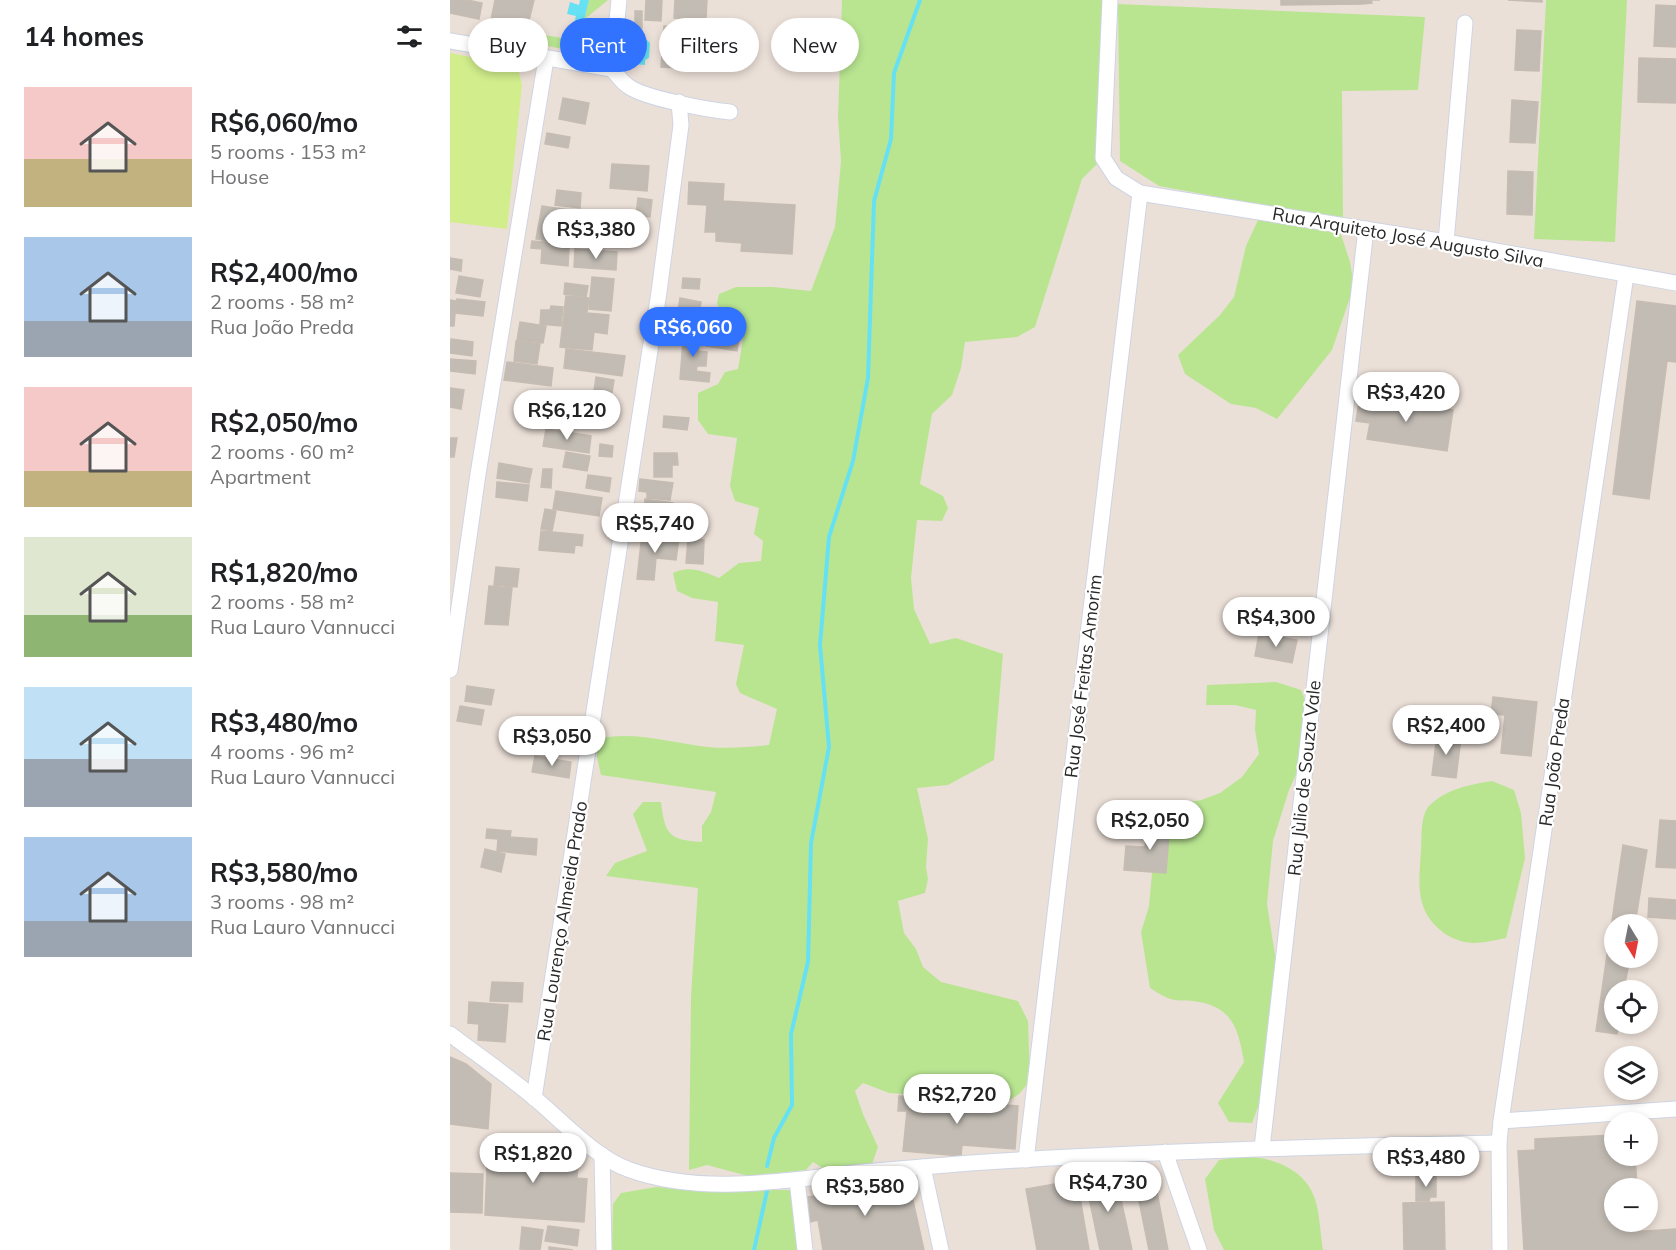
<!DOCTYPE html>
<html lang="en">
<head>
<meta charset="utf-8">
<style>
	:root { --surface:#fff; --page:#f2f2f2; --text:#202124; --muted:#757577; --accent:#3173ff }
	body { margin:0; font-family:Mulish,sans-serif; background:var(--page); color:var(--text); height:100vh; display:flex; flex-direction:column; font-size:22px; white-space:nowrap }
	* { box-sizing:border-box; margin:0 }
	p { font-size:20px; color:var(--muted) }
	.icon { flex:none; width:33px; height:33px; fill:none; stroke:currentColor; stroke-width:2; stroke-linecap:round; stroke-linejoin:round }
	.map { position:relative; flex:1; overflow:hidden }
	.drawer { display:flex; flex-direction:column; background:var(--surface); width:450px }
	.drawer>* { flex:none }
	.hud { position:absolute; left:18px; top:18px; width:570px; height:54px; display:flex; gap:12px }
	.needle { width:39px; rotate:170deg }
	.buttons { position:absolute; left:1154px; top:914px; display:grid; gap:12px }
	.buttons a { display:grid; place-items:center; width:54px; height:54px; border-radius:50%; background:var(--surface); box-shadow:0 3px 9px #0003; font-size:30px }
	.price { position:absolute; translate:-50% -51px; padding:0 14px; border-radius:21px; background:#fff; color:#222; font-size:20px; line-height:39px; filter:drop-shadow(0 2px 3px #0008) }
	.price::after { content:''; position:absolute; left:50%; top:36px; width:18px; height:14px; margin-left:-9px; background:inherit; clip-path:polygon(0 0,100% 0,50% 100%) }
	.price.active { background:var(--accent); color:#fff }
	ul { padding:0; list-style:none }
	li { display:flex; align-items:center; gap:18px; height:150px; padding:0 24px }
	li span { display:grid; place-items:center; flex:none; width:168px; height:120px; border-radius:0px; color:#555 }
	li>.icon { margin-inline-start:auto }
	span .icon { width:72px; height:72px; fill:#fffc; stroke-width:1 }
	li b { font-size:26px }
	h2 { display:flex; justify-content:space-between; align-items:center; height:72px; padding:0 24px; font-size:26px }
	.tag { padding:0 21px; border-radius:27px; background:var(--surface); box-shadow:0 3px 9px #0003; font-size:21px; line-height:54px }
	.tag.active { background:var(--accent); color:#fff }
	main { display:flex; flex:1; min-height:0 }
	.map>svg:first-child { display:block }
</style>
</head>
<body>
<main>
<section class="drawer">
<h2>14 homes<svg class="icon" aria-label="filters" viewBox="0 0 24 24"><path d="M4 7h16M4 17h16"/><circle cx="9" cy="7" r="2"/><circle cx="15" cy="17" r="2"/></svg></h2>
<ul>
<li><span style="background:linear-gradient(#f6c9c9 60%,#c2b280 0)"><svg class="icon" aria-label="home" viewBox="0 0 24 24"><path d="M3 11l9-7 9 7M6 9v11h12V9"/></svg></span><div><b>R$6,060/mo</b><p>5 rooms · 153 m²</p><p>House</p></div></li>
<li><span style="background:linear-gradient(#a9c7e8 70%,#9aa5b1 0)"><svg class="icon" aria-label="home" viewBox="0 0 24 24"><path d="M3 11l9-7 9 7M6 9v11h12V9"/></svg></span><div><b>R$2,400/mo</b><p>2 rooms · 58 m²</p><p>Rua João Preda</p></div></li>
<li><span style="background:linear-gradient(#f6c9c9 70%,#c2b280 0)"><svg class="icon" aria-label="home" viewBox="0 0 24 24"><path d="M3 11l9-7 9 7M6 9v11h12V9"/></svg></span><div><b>R$2,050/mo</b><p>2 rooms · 60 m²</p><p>Apartment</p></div></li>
<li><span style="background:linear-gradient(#dfe7d0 65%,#8fb573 0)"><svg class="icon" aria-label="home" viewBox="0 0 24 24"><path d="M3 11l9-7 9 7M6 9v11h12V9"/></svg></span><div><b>R$1,820/mo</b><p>2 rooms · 58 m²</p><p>Rua Lauro Vannucci</p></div></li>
<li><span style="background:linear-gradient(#bfe0f5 60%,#9aa5b1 0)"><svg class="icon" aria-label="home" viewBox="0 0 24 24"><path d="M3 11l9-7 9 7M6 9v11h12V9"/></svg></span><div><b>R$3,480/mo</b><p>4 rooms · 96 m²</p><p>Rua Lauro Vannucci</p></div></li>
<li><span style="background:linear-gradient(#a9c7e8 70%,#9aa5b1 0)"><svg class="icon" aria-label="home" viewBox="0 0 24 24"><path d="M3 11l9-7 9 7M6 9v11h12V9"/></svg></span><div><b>R$3,580/mo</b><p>3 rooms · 98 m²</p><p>Rua Lauro Vannucci</p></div></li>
</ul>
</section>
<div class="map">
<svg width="1226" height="1250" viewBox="0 0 1226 1250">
	<rect width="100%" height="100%" fill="#ebe0d8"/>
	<!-- green -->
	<g fill="#b9e591">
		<path d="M139,0H158L136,18L132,33L152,19L158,18C157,32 160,51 145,56L93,45L95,35L129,41Z"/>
		<path d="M392,0H660L653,158L632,179L585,327L567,337L515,342L511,368L502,395L482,414L470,484L493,496L498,508L492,521L467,520L461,578L464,609L480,644L506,638L553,654L544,760L498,785L467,788L478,839L476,867L478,879L475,893L448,901L454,933L466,949L473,967L491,982L568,1001L578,1021L580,1081L569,1094L558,1101L439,1093L413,1083L405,1091L413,1114L428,1147L421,1167L376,1170L363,1162L356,1170L298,1176L257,1165L239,1170L241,996L248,888L156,876L165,863L197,851L183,814L193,802H211C215,834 218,840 252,842V826L261,812L266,792L151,775L147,757V739C182,730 223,743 258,747C278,749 300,747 319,745L327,709L290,693L286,684L294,645L265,641L268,602L242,598L227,591L223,573C239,565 253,571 269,578L289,563L311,561L313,541L304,534L309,508L285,501L280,486L287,438L258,434L248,420V393L268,384L275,372L288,369L295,328L285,329L275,325L267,303L269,294L286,287H323L361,291L385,227L391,161L388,118Z"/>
		<path d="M1096,0H1177L1165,242L1084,239Z"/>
		<path d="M668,4L975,17L968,90L892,91L893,220L886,219L900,262L904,286L882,350L827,419L806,408L781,404L735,374L728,355L770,315L784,297L796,246L808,220L829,208L709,186L670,161Z"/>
		<path d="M826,682L851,690L859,709L863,737L839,790L823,841L817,904L832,999L817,1083L802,1123L779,1122L768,1103L794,1062C788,1027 782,1006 743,1001C737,1000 731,1001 725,1000C716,999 707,992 700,988L691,932L699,906L705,840L709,819L727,804L751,800L770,793L792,777L809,754L805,730L806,710L785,705H756L757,685Z"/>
		<path d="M1042,781L1064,790L1071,813L1075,858L1056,938C1045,940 1034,943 1024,943C1014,943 1002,939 994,933C964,911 969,883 971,850C972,838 970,816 979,806C996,789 1018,785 1042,781Z"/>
		<path d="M792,1156C821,1157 855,1168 865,1199C870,1215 870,1233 873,1250H774L764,1230L755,1179L769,1160Z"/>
		<path d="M206,1187L234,1190H341L350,1250H162L163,1204L171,1193Z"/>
	</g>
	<!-- pitch -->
	<path fill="#d1ed8c" d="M0,53L62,65L69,72L72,85L57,229L0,222Z"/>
	<!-- water -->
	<g fill="#65e1f3">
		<path d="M130,0H139L129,41L120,39L126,16L117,14L120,2L129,5Z"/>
		<path d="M187,39L197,40L200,43L199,58L195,60V65L185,64Z"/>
	</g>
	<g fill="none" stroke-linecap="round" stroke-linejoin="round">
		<!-- stream -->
		<g stroke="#65e1f3" stroke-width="4">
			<path d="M317,1166L324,1138L342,1105L341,1034L358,962L361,843L379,747L370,645L379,537L403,461L418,378L424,201L441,139L444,73L470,0"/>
			<path d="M304,1250L317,1191"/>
		</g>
	</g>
	<!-- building -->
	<g fill="#c2bcb4" stroke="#c6bcb2" stroke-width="1.5">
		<path d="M0,0H17L32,3L29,19L0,13Z"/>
		<path d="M45,0H84L76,33L40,25Z"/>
		<path d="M196,0H212L211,21L195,20Z"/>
		<path d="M225,0H257L256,19L224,18Z"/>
		<path d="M831,0H930H921L922,3L913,4L831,5Z"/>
		<path d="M1058,0H1092V2Z"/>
		<path d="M1206,5L1226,6V47L1204,46Z"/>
		<rect x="185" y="11" width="7" height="17"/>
		<path d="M214,26L246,28L244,69L211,67Z"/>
		<path d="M1067,30L1091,31L1089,71L1065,70Z"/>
		<path d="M1189,58L1226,59V103L1188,102Z"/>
		<path d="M113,98L139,103L135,124L109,119Z"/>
		<path d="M1062,100L1088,102L1085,143L1060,142Z"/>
		<path d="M97,133L120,137L118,148L95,144Z"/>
		<path d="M162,164L199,166L197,191L160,188Z"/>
		<path d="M1058,171L1083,172L1082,215L1057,214Z"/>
		<path d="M239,182L274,184L273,201L345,205L342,254L291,251L292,243L266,241V232H255L257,205L238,204Z"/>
		<path d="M107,190L131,193L130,208L105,205Z"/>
		<path d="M188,198L202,200L200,217L186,215Z"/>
		<path d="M92,206L132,212L131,220L114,217L110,243L86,239Z"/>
		<path d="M133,215L176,218L174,236L131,233Z"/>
		<path d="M82,241L106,243L105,246L119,247L118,266L91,263L92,249L81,248Z"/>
		<path d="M125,249L167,252L166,270L124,267Z"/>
		<path d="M0,258L12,260L11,271L0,269Z"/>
		<path d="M9,276L33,280L30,297L6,293Z"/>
		<path d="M142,277L164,279L161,311L139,309Z"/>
		<path d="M233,278L250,279L249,289L232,288Z"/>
		<path d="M115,283L138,286L136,297L114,294Z"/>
		<path d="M116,296L139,298L137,313L159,315L157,334L144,332L142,350L110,347Z"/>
		<path d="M230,298L251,302L246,328L226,325Z"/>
		<path d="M7,299L35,302L33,316L5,313Z"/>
		<path d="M0,300L6,301L4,326H0Z"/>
		<path d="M1187,301L1226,306V362L1217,361L1199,499L1163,494Z"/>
		<path d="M101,306L113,307L111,326L90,324L91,310H100Z"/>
		<path d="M70,322L96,326L93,343L67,340Z"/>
		<path d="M234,329L250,331L248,351L257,352L256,366H247L246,371L260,373L259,382L230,379Z"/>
		<path d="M258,332L289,337L287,351L256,346Z"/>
		<path d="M1,339L23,342L22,356L0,353Z"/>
		<path d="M66,341L90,344L87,364L64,361Z"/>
		<path d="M116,349L175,356L172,376L114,368Z"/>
		<path d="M0,359L26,361L25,374L0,371Z"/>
		<path d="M57,362L103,368L101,386L54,380Z"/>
		<path d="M146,377L164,380L162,393L144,391Z"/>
		<path d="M0,388L14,390L11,409L0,407Z"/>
		<path d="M910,395L1003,410L997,451L917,439L920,423L906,421Z"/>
		<path d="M214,416L239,418L237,430L213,427Z"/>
		<path d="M96,429L141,436L139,453L93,446Z"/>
		<path d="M0,438H7L4,457H0Z"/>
		<path d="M150,444L163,446L162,457L149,456Z"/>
		<path d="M116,452L140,456L137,471L113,467Z"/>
		<path d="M204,453H227L228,465H222V477H204Z"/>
		<path d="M49,463L82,469L79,483L47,478Z"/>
		<path d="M93,469H102L101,488L91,487Z"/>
		<path d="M138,475L161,478L159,492L136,488Z"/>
		<path d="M190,479L223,483L220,500L197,498V492L189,491Z"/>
		<path d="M47,482L79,485L77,501L46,497Z"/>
		<path d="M106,491L152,498L149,516L103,509Z"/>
		<path d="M195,499L223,503L219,530L183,526L185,513L194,514Z"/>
		<path d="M95,509L106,511L102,531L91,529Z"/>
		<path d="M91,531L133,535L132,546L125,545L124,553L89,550Z"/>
		<path d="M192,534L229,538L226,560L206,558L204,580L187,579Z"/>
		<path d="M238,539L254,540L253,564L236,563Z"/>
		<path d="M46,567L69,569L67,587L44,585Z"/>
		<path d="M39,586L62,588L58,625L35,624Z"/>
		<path d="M809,633L847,640L842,663L805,656Z"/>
		<path d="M17,686L44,690L41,705L15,701Z"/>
		<path d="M1043,697L1087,702L1081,756L1051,753L1055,715L1041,714Z"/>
		<path d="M10,706L34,710L31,725L7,721Z"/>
		<path d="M987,735L1011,738L1006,778L982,775Z"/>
		<path d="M85,756L121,762L119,778L82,772Z"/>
		<path d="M1210,820L1226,821V868L1206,867Z"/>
		<path d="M698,821L720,823L716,873L674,870L676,846L695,847Z"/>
		<path d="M37,829L61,831L60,837L87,839L86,855L47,851L48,839L36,838Z"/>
		<path d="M1173,845L1197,850L1185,924H1164V957H1180L1174,990H1164V1023H1169L1167,1034L1146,1031Z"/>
		<path d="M35,849L55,854L51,872L31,867Z"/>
		<path d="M1199,898L1226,900V919L1198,917Z"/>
		<path d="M42,982L73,983L72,1002L40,1001Z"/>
		<path d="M19,1002L58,1005L55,1042L28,1040L29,1024L18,1023Z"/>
		<path d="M0,1057L16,1064L41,1084L38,1129L0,1124Z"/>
		<path d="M449,1096L568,1106L565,1149L512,1145L511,1156L453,1151L457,1111H448Z"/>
		<path d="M56,1135H66L67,1141L90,1147L92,1154L120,1157L128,1163L127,1178L137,1179L134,1222L35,1215L38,1143L54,1144Z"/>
		<path d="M1164,1135V1155H1185L1187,1188H1164V1221H1178L1179,1232L1226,1229V1250H1074L1068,1151L1085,1150V1139Z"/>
		<path d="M665,1172L682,1250H650L635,1179Z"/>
		<path d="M0,1173L33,1174L32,1213L0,1212Z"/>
		<path d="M966,1176H986V1197H980L979,1201H966Z"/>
		<path d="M627,1180L639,1250H587L576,1189Z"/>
		<path d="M441,1182L460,1187L474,1250H373L368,1220L356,1223L350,1198L365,1196L363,1186Z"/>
		<path d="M707,1192L718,1250H699L688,1196Z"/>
		<path d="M994,1202L995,1250H954L953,1203Z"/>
		<path d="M98,1226L129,1230L127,1246L95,1241Z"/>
		<path d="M72,1227L93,1230L90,1250L70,1249Z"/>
		<path d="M99,1247L123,1250H99Z"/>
	</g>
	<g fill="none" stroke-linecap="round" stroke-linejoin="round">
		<defs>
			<g id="minor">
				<path d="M660,0L653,158L666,178L690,193L996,242L1226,283"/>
				<path d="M0,41L162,69C167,75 172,82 178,86C193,98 259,110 280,112"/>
				<path d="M162,69L169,0"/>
				<path d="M996,242L1015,23"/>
				<path d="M0,670L28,474L96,59"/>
				<path d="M0,1034C29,1056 60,1077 88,1101C115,1124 146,1158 180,1170C250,1195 332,1181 404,1173C448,1169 492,1165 536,1162C707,1151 878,1146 1049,1143"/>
				<path d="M84,1098L209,292L231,125L229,102"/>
				<path d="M1051,1121L1226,1109"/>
				<path d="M812,1148L916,229"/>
				<path d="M715,1152L749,1250"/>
				<path d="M152,1155L154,1250"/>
				<path d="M576,1160L690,193"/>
				<path d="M473,1167L491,1250"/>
				<path d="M347,1180L355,1250"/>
				<path d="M1050,1250L1049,1143L1051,1121L1176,275"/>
			</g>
		</defs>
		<!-- minor casing -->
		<use href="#minor" stroke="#ced4e2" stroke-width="17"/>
		<!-- minor -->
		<use href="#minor" stroke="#fff" stroke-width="15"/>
	</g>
	<g text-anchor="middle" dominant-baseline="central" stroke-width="4.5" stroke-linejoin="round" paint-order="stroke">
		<!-- street labels -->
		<g font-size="18" fill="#282828" stroke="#fff">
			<text transform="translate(958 237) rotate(10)">Rua Arquiteto José Augusto Silva</text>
			<text transform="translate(633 676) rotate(-83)">Rua José Freitas Amorim</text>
			<text transform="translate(1104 762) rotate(-82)">Rua João Preda</text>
			<text transform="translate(854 778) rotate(-84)">Rua Jùlio de Souza Vale</text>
			<text transform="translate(112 921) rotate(-81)">Rua Lourenço Almeida Prado</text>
		</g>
	</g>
</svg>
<div class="buttons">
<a><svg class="needle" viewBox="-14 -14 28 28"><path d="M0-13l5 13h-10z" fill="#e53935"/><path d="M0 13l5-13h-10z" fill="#757577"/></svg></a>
<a><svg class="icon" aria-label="locate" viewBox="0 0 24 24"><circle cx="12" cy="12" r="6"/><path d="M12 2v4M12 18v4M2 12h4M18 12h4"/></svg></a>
<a><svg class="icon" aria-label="layers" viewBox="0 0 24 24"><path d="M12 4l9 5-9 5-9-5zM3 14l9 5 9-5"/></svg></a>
<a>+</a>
<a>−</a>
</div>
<b class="price" style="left:146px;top:260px">R$3,380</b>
<b class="price active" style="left:243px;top:358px">R$6,060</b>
<b class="price" style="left:956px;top:423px">R$3,420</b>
<b class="price" style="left:117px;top:441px">R$6,120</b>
<b class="price" style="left:205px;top:554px">R$5,740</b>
<b class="price" style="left:826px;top:648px">R$4,300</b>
<b class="price" style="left:996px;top:756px">R$2,400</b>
<b class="price" style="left:102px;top:767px">R$3,050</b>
<b class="price" style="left:700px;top:851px">R$2,050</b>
<b class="price" style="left:507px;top:1125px">R$2,720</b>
<b class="price" style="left:83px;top:1184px">R$1,820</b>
<b class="price" style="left:976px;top:1188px">R$3,480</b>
<b class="price" style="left:658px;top:1213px">R$4,730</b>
<b class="price" style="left:415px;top:1217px">R$3,580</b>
<div class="hud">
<a class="tag">Buy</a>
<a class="tag active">Rent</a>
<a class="tag">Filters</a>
<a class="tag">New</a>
</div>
</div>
</main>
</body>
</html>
